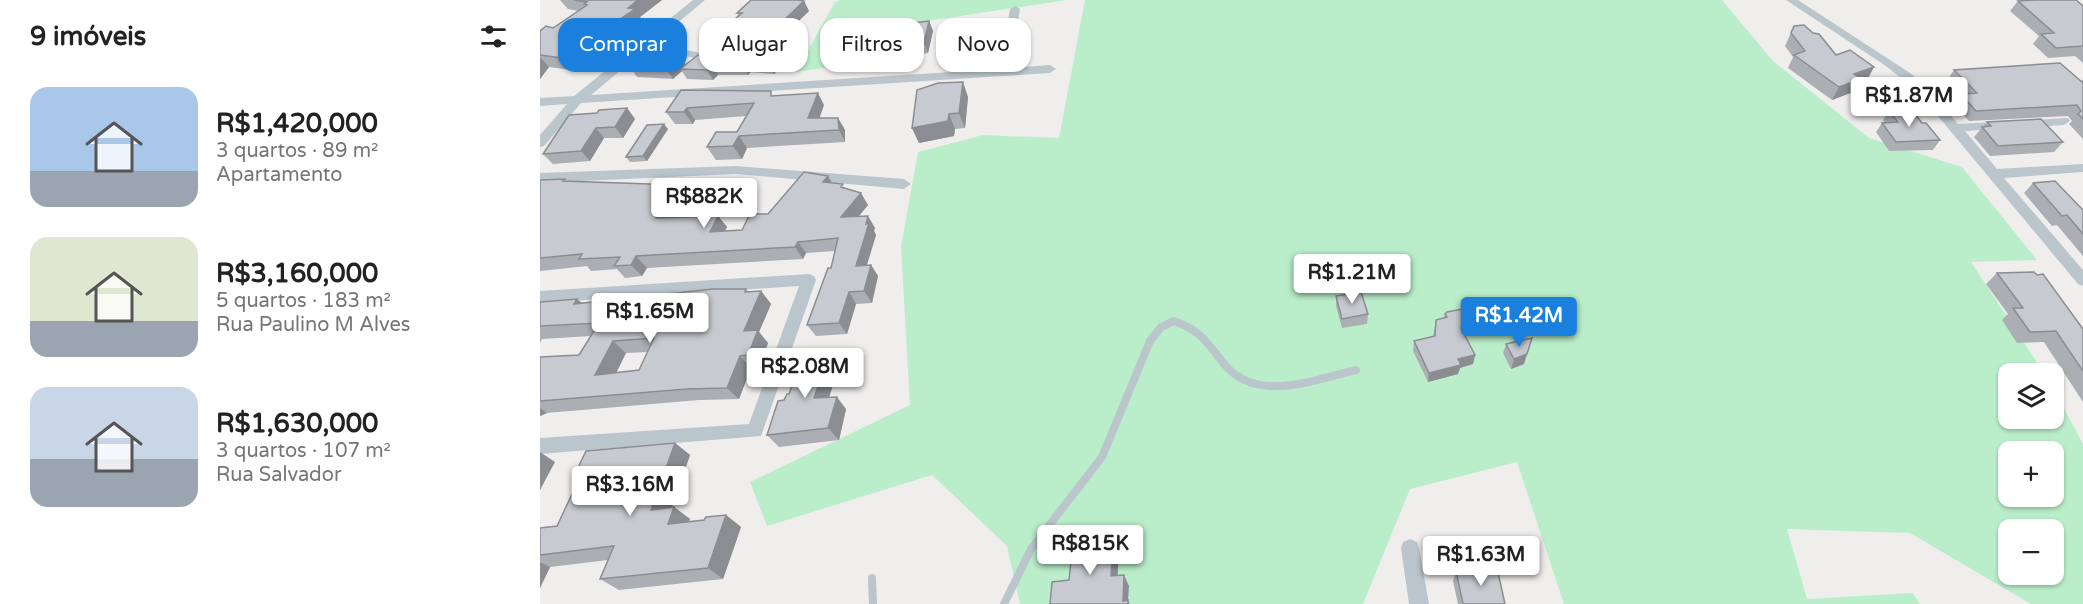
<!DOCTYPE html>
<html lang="pt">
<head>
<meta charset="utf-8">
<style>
	:root { --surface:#fff; --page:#f6f6f6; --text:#222; --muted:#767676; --accent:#1a7fdd }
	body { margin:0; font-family:"Varela Round",sans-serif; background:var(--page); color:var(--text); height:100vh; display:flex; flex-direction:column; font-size:22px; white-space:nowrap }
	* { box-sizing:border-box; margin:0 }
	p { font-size:20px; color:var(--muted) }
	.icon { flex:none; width:33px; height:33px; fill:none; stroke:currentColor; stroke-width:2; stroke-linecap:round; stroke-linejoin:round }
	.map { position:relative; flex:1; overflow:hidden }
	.side { display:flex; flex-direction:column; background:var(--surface); width:540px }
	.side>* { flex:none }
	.guide { position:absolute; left:18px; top:18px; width:570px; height:54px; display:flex; gap:12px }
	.controls { position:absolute; left:1458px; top:363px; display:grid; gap:12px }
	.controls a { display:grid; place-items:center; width:66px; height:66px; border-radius:12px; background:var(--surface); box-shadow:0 2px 4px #0004; font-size:30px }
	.price { position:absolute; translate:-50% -51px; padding:0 14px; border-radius:6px; background:#fff; color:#222; font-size:20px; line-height:39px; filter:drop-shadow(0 2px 3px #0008) }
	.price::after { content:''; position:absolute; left:50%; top:36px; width:18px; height:14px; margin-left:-9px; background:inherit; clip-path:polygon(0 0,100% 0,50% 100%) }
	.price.selected { background:var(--accent); color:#fff }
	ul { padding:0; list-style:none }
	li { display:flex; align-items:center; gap:18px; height:150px; padding:0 30px }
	li span { display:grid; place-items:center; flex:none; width:168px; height:120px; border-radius:18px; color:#555 }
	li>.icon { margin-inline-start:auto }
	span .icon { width:72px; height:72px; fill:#fffc; stroke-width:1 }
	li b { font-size:26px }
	h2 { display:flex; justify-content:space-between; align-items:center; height:72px; padding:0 30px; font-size:26px }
	.tag { padding:0 21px; border-radius:18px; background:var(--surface); box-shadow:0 2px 4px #0004; font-size:21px; line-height:54px }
	.tag.selected { background:var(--accent); color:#fff }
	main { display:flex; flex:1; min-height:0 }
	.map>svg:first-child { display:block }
</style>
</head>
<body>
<main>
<section class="side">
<h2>9 imóveis<svg class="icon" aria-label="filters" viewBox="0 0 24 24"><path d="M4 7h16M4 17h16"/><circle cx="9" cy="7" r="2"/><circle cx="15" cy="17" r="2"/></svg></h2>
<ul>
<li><span style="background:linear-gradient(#a9c7e8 70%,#9aa5b1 0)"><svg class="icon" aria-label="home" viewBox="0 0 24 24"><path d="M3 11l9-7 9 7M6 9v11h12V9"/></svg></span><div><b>R$1,420,000</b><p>3 quartos · 89 m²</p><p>Apartamento</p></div></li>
<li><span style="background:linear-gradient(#dfe7d0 70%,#9aa5b1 0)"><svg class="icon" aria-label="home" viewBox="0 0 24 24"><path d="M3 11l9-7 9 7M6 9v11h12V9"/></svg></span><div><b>R$3,160,000</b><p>5 quartos · 183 m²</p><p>Rua Paulino M Alves</p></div></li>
<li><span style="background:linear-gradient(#c9d6e8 60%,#9aa5b1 0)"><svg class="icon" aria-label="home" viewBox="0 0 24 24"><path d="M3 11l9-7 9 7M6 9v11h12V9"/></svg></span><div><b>R$1,630,000</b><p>3 quartos · 107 m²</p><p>Rua Salvador</p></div></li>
</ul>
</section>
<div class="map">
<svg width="1543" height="604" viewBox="0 0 1543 604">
	<rect width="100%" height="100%" fill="#f0eded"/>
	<!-- green -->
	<g fill="#baeeca" fill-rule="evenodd">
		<path d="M300,0H527L374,23L314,63L256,72L295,2Z"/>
		<path d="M545,0H1182L1233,61L1329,138L1422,167L1497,260L1431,262L1504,373L1468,374V418H1514V390L1543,444V604H1491L1370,533L1247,529L1267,599L1373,593L1380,604H1024L977,462L870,489L823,604H480L467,546L392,475L227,526L210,482L370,405L361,246L378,152L443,135L519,138ZM1468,452H1514V496H1468ZM1468,530H1514V574H1468Z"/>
	</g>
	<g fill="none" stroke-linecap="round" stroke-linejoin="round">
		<!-- lane-far1 -->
		<path stroke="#bbc6cc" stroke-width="6" d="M104,45L166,57"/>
		<!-- lane -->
		<g stroke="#bbc6cc" stroke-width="8">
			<path d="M332,578L333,604"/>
			<path d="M464,604L491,549L562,457L610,341L621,327L634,321C662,331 667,343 685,365C718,404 775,379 816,370"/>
		</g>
		<!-- street -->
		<g fill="#bbc6cc" fill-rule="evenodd">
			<path d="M153,0H165L51,95L459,69L470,9L475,6L480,9L470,68L510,65L516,69L510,73L41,103L4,146L0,147V135L27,104L0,106V98L34,96Z"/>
			<path d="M1246,0H1258L1370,73L1385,85L1418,124L1528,118L1530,121L1524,125L1425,131L1457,169L1543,164V172L1464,178L1543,270V286L1538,284L1377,91L1346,66Z"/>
			<path d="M196,166L364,179L371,184L364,189L196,174L0,183V173Z"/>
			<path d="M269,274L274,276L276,280L221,436L0,454V438L209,424L259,286L0,303V291Z"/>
			<path d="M870,539L877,542L879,548L889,604H869L861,548L863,542Z"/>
		</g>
	</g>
	<!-- wall -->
	<g fill="#abaeb3" fill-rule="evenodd">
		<path d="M20,0H122L100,17L103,21L52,57L53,59L39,71L9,67L0,79V31L13,28L38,11L28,9Z"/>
		<path d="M262,1H264L269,11L233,46L243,47L249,57L234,74L211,72L208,75H178L173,80L147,79L142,71L133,79L97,77L90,67L145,64L189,55L179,53L173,43L182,36L179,32L199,16L197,13Z"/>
		<path d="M1478,1L1543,6V63L1535,56L1508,58L1493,44L1499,36L1470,11Z"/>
		<path d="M389,21L393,31L388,53L382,54L381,57L361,58L356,48Z"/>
		<path d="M1254,26L1296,55L1334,67L1327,80L1319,82L1313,92L1292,100L1248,68L1253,57L1245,46Z"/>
		<path d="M1414,70L1543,81V139L1529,124L1532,121L1528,116L1429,121L1413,104L1421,94L1407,80Z"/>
		<path d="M141,90L234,96L284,105L279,118H298L305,130V142L207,148L202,159L176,160L167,147L197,132L206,116L155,120L153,124H135L126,112Z"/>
		<path d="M428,97L425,128L415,129L414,136L379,143L372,128Z"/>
		<path d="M87,108L95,119L83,138H64L50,161L13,164L3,154L57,113Z"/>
		<path d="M1349,111L1382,123L1400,140L1393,150L1349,151L1336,132L1342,123H1345L1343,120Z"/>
		<path d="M1447,122L1523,142L1514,152L1450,156L1434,137Z"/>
		<path d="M128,129L107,161L90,162L86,157Z"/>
		<path d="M288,176L292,183L305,188L328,205L319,216L335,228L334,231L336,235L327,265H331L338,276L332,303L316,304L307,334L276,336L267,325L291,268L295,251L266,253L263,259L107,268L102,276L85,278L77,269L51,271L47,266L0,271V180L27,181L148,197L135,217L178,216L187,227L185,231L202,230Z"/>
		<path d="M1493,183L1543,210V256L1517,225L1512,226L1484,193Z"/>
		<path d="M1457,273L1543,329V402L1504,342L1477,343L1462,320L1468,314L1446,284Z"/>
		<path d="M206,289L209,292L221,291L231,304L219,332L228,343L219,367L211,368L199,399L159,400L7,413L0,416V357L39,355L51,336L2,339L0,343V302L37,299L42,303ZM108,352L99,370L76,373L86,353Z"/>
		<path d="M796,296L828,314L827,324L802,328L796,306Z"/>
		<path d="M905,314L929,335L925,336L935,355L933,364L920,368L918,374L888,382L873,351L874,341L893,336L896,320L904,318Z"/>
		<path d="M966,344L987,354L984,364L971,369L963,353Z"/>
		<path d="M300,362L289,397L306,409L299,440L239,447L227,435L244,400L249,394Z"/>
		<path d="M135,443L150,455L132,508L134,507L150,519L149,522L164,520L186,515L201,527L183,579L79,590L60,579L68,560L10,567L0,588V528L17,526L38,481L33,478Z"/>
		<path d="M916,571L965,604H918L913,581Z"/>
	</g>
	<!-- shaded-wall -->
	<g fill="#8b8d92">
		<path d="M98,0H122L100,17L103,21L52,57L53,59L39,71L29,59L40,46Z"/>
		<path d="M251,0H262L263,2L264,1L269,11L225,54L219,44Z"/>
		<path d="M389,21L393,31L388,53L384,43Z"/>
		<path d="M378,43L382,54L381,57L376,47Z"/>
		<path d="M243,47L249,57L234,74L228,64Z"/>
		<path d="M140,56L147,66L140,69L142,71L133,79L126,69Z"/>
		<path d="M0,57L9,67L0,79Z"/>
		<path d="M204,62L211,72L208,75L202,64Z"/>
		<path d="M172,64L178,75L173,80L167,70Z"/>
		<path d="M1334,67L1327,80L1319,82L1313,92L1292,100L1299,87L1314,74Z"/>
		<path d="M423,82L428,97L425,128L419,113Z"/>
		<path d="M278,93L284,105L275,131L268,118Z"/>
		<path d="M87,108L95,119L83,138L75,127Z"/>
		<path d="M147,108L155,120L153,124L144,112Z"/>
		<path d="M409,114L415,129L414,136L379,143L372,128Z"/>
		<path d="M298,118L305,130V142L299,130Z"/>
		<path d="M124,124L128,129L107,161L103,156Z"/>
		<path d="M56,128L64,138L50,161L41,151Z"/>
		<path d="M199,136L207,148L202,159L193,146Z"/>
		<path d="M288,176L295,188L283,182Z"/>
		<path d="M139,185L148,197L126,230L116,218Z"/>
		<path d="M321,193L328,205L308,229L301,217Z"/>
		<path d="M178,216L187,227L179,244L170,232Z"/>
		<path d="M328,216L335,228L334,231L336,235L323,277L316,266Z"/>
		<path d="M258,242L266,253L263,259L255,247Z"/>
		<path d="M96,256L107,268L102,276L91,265Z"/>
		<path d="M331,265L338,276L332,303L324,291Z"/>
		<path d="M221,291L231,304L219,332L228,343L219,367L208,355L204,331Z"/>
		<path d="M309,292L316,304L307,334L299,323Z"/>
		<path d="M37,299L51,311L34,304Z"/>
		<path d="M931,325L929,335L919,337L921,328Z"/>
		<path d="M73,341L86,353L69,387L55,375Z"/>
		<path d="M290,349L300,362L285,411L274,398Z"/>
		<path d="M987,354L984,364L971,369L974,359Z"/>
		<path d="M935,355L933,364L920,368L918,374L888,382L889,373L918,359Z"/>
		<path d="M200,356L211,368L199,399L187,388Z"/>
		<path d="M297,397L306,409L299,440L288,428Z"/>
		<path d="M0,408L7,413L0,416Z"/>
		<path d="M135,443L150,455L127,521L111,510Z"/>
		<path d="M0,452L15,462L0,490Z"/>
		<path d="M134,507L150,519L144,536L128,524Z"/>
		<path d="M186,515L201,527L183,579L168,568Z"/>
		<path d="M574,538L579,549L577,587L571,576Z"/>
		<path d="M0,562L10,567L0,588Z"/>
		<path d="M584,575L589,586L588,601L590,604H584L583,601Z"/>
	</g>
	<!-- building -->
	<g fill="#c7cad0" stroke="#8b8d92" stroke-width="1.5" fill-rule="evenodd">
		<path d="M34,0H98L88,8L95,9L40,46L44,47L29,59L0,55V31L6,26L13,28L47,5L44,4L47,2Z"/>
		<path d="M211,0H258L264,1L219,44L243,47L228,64L204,62L202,64H172L167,70L140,69L162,52L187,56L191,55L193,51L191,46L173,43L185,33L179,32L202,13H197Z"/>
		<path d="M1496,0H1536L1543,6V46L1516,48L1501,34L1514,33L1478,1Z"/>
		<path d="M389,21L384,43H378L376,47L356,48L366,24Z"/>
		<path d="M1264,25L1273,33L1279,34L1296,55L1310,50L1334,67L1314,74L1321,79L1299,87L1254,55L1265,51L1251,33L1254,26Z"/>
		<path d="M105,53L140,56L126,69L90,67Z"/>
		<path d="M1520,63L1542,82L1543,81V119L1538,114L1541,111L1537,105L1436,111L1421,94L1437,93L1414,70Z"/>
		<path d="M423,82L419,113L409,114L408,121L372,128L377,90L398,83Z"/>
		<path d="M141,90L231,91V96L278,93L268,118H298L299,130L199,136L193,146L167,147L176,132H197L214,103L147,108L144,112H126Z"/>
		<path d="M87,108L75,127L56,128L41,151L3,154L29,115L57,113L59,110Z"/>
		<path d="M1371,109L1382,123H1386L1400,140L1356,142L1342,123L1358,122L1349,111Z"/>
		<path d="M1501,119L1523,142L1458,146L1442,127L1451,126L1447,122Z"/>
		<path d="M124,124L103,156L86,157L107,125Z"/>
		<path d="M264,172L288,176L283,182L303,184L301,187L321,193L301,217L328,216L326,224L329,223L316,266L331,265L324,291L309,292L299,323L267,325L288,268H291L298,238L258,242L255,247L96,256L91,265L74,266L80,257L39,259L42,254L0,258V180L25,179L23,181L139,185L116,218L178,216L170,232L202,230L210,214H228Z"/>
		<path d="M1515,181L1543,210V234L1527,215L1522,216L1493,183Z"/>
		<path d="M1494,272L1497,275L1503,274L1543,329V371L1516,331L1490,332L1473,308H1483L1457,273Z"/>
		<path d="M173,289H206L205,292L221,291L204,331L218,330L208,355L200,356L187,388L147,389L0,401V357L39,355L59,323L0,326V302L37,299L34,304ZM114,338L99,370L55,375L73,341Z"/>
		<path d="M821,292L828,314L802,319L796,296Z"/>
		<path d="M922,309L931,325L921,328L935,355L918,359L921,365L889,373L874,341L895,336L896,320L907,317L905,314L907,312Z"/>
		<path d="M992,338L987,354L974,359L966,344Z"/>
		<path d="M290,349L274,398L297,397L288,428L227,435L238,401L244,400L247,394H249L265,351Z"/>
		<path d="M135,443L111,510L134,507L128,524L164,520L166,517L186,515L168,568L60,579L74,546L0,555V528L17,526L40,477L33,478L46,451Z"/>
		<path d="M574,538L571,576L584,575L583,601L588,600V604H510L512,582L529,580L533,541Z"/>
		<path d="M957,568L965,604H923L916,571Z"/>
	</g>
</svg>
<div class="controls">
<a><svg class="icon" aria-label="layers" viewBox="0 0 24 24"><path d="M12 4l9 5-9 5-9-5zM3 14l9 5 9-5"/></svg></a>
<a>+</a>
<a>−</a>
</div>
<b class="price" style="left:1369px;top:128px">R$1.87M</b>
<b class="price" style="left:164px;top:229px">R$882K</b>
<b class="price" style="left:812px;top:305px">R$1.21M</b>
<b class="price" style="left:110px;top:344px">R$1.65M</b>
<b class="price selected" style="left:979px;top:348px">R$1.42M</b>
<b class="price" style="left:265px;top:399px">R$2.08M</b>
<b class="price" style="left:90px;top:517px">R$3.16M</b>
<b class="price" style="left:550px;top:576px">R$815K</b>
<b class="price" style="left:941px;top:587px">R$1.63M</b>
<div class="guide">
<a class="tag selected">Comprar</a>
<a class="tag">Alugar</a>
<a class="tag">Filtros</a>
<a class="tag">Novo</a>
</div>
</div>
</main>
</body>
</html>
